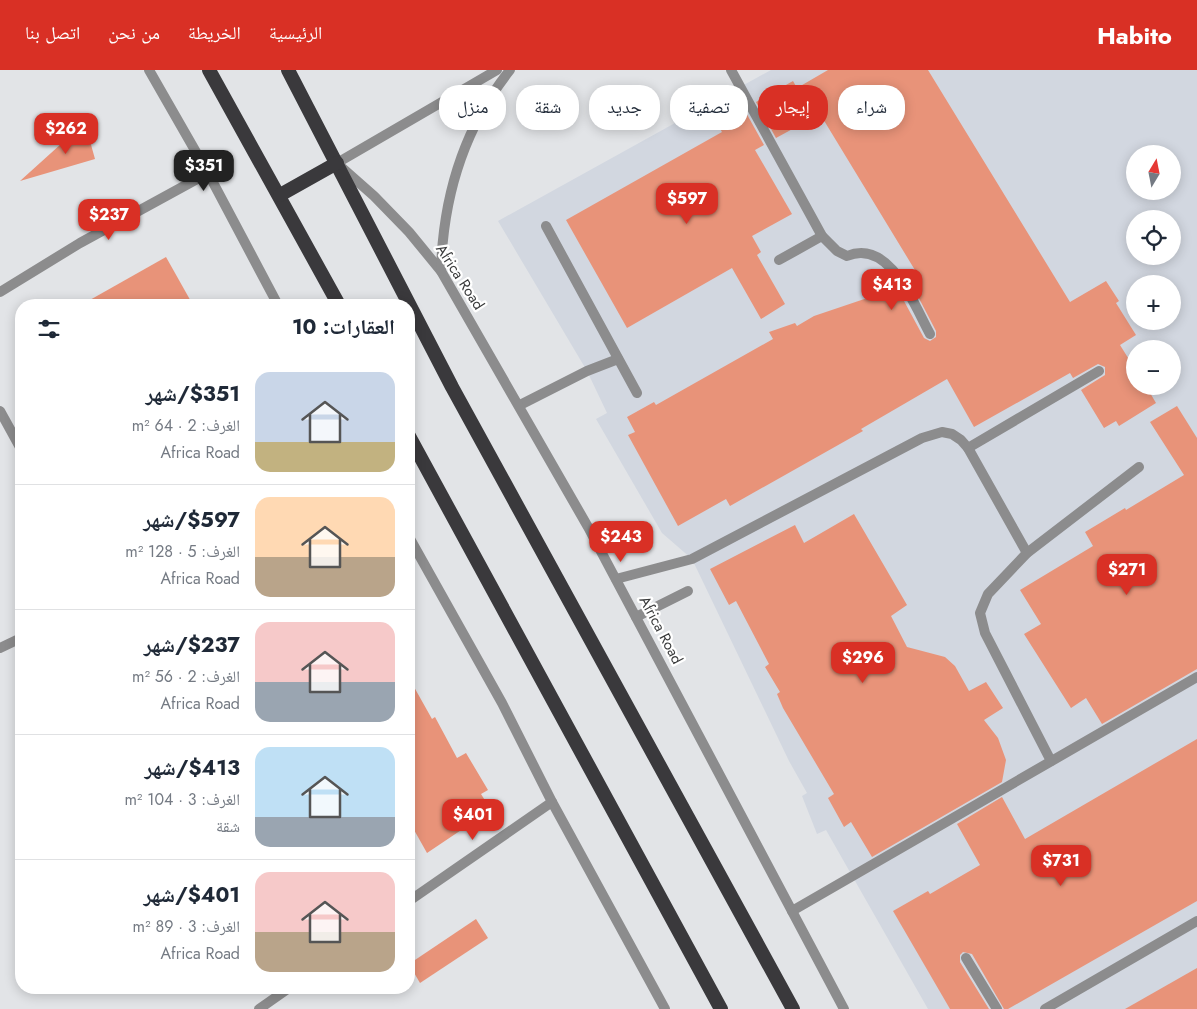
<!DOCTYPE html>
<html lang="ar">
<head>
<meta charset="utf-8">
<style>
	:root { --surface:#fff; --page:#f6f6f7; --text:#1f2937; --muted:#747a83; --line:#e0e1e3; --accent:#d93025 }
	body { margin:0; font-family:Jost,"Noto Naskh Arabic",sans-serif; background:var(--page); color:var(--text); direction:rtl; height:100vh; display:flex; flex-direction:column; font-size:19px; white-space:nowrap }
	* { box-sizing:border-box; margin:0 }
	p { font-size:16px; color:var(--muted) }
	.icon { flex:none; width:28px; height:28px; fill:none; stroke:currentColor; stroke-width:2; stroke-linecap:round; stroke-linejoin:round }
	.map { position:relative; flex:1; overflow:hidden; direction:ltr }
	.side { position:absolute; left:15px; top:229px; width:400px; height:695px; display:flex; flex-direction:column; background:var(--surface); border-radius:20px; box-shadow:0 2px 12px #0003; direction:rtl }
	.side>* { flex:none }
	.hud { position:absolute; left:430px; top:15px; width:475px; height:45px; direction:rtl; display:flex; gap:10px }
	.needle { width:32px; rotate:10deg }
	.buttons { position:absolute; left:1126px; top:75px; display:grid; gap:10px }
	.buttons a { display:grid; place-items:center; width:55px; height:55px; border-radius:50%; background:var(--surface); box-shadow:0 2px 12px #0003; font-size:25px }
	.price { position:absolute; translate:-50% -42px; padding:0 11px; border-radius:10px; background:var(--accent); color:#fff; font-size:16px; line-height:32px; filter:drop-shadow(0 1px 2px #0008) }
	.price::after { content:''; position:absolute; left:50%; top:30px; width:15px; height:11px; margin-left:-8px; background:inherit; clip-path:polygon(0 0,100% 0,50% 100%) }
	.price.active { background:#222; color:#fff }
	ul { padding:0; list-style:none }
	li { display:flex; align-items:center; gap:15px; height:125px; padding:0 20px }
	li+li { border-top:1px solid var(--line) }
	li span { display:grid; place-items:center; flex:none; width:140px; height:100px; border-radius:15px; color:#555 }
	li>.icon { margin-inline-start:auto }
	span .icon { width:60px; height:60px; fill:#fffc; stroke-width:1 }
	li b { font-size:21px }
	h2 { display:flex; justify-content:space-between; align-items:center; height:60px; padding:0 20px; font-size:21px }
	.tag { padding:0 18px; border-radius:20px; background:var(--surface); box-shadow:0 2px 12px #0003; font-size:18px; line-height:45px }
	.tag.active { background:var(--accent); color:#fff }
	header { display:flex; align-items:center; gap:30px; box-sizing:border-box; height:70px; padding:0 25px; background:var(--accent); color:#fff }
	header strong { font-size:24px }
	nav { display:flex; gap:28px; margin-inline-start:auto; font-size:18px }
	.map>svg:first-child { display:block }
</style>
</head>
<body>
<header>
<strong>Habito</strong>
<nav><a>الرئيسية</a><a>الخريطة</a><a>من نحن</a><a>اتصل بنا</a></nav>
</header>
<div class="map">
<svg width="1197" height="939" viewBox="0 0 1197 939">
	<rect width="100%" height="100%" fill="#e2e4e7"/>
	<!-- built -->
	<path fill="#d2d7e0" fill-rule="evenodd" d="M771,0H1197V939H928L826,760L817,764L802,726L807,723L789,691L692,489L662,463L596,349L607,343L587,301L498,151ZM1135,84H1172V121H1135ZM1135,149H1172V186H1135ZM1135,214H1172V251H1135ZM1135,279H1172V316H1135Z"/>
	<!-- building -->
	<g fill="#e89379">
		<path d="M828,0H928L1070,232L1106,211L1119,231L1116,233L1136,265L1120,275L1135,299V316H1146L1156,333L1119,356L1116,351L1104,358L1081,320L1105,305V297L1098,294L1073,308L1070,303L974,357L947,309L861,359L863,361L730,436L726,429L678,456L628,365L635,362L627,347L654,332L656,335L773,269L769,262L795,253L797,256L814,246L897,218L924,268L930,271L936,267V261L911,213L921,210L820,44L776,68L756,32L793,11L797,18Z"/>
		<path d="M739,30L764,75L755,80L792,144L752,166L761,182L757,185L785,234L761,249L732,198L627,258L566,150L722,62L712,45Z"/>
		<path d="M82,55L83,65L88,64L95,89L20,111Z"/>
		<path d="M166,187L193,235H81Z"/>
		<path d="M1177,336L1197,368V599L1102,654L1086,628L1071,638L1024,564L1041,554L1020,520L1093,476L1085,462L1125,438L1126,440L1184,405L1150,352Z"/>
		<path d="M854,444L907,535L891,546L907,577L945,587L955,596L969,621L986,612L1003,638L984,650L998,668L1006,690L1002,712L872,787L851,752L844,757L828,728L834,724L783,638L777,624L780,622L765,597L769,594L736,531L729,535L710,499L795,455L804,473Z"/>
		<path d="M409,608L432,649L435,647L457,688L466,683L488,720L481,724L491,740L427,783L409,751Z"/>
		<path d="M1197,669V831L1008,939H1004L972,884L963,882L960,885V892L989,939H950L893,841L928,821L930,824L980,795L957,754L1002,727L1025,769Z"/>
		<path d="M476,849L488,868L420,913L409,894Z"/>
		<path d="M1197,898V939H1125Z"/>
	</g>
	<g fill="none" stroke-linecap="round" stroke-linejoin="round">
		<!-- service -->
		<g stroke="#8c8c8d" stroke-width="10">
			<path d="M731,0L822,166L837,181L847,186C890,168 914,235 930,264"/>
			<path d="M546,156L637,323"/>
			<path d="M779,190L822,166"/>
			<path d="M520,335L587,301L618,289"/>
			<path d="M0,341L21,379"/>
			<path d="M968,378L1099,301"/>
			<path d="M616,509L692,489L922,368L942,362L952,364L961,370L968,378L1027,483"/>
			<path d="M636,547L688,521"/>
			<path d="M0,578L21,568"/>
			<path d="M1051,691L985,563L980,543L988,524L1027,483L1139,397"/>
			<path d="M792,841L1197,607"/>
			<path d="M966,888L997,939"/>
			<path d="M1045,939L1197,851"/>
		</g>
		<!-- minor -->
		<path stroke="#8c8c8d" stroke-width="10" d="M337,93L497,0"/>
		<!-- tertiary -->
		<g stroke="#8c8c8d" stroke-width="10">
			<path d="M149,0L208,103L278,235"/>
			<path d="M340,96L374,126L409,162L441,201L588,457L844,939"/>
			<path d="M441,201C443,126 463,59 510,0"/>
			<path d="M0,222L80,173L208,103"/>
			<path d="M409,467L502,633L552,732L665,939"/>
			<path d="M409,831L552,732"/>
			<path d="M259,939L289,918"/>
		</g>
		<!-- trunk -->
		<g stroke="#3a393c" stroke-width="14">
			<path d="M209,0L339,235"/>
			<path d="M288,0L452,317L793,939"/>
			<path d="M280,125L337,93"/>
			<path d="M409,366L721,939"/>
		</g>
	</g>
	<g text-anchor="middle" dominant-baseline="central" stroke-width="4.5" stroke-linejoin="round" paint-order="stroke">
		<!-- street labels -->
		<g font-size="15" fill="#393a3b" stroke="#fff">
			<text transform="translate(460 207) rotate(57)">Africa Road</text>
			<text transform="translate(661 560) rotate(62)">Africa Road</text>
		</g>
	</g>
</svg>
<div class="buttons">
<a><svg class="needle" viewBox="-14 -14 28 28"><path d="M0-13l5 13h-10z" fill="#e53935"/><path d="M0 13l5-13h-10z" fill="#747a83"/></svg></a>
<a><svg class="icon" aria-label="locate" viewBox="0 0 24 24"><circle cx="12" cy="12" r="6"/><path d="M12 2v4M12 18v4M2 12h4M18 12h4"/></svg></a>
<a>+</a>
<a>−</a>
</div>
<b class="price" style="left:66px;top:85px">$262</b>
<b class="price active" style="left:204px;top:122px">$351</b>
<b class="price" style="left:687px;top:155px">$597</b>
<b class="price" style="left:109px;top:171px">$237</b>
<b class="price" style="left:892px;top:241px">$413</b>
<b class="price" style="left:621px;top:493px">$243</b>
<b class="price" style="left:1127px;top:526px">$271</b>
<b class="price" style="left:863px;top:614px">$296</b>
<b class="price" style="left:473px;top:771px">$401</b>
<b class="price" style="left:1061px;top:817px">$731</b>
<div class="hud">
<a class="tag">شراء</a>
<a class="tag active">إيجار</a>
<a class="tag">تصفية</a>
<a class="tag">جديد</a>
<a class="tag">شقة</a>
<a class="tag">منزل</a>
</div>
<section class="side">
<h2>العقارات: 10<svg class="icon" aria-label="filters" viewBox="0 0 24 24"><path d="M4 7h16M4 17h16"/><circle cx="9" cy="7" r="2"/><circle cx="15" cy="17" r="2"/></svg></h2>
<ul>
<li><span style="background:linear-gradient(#c9d6e8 70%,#c2b280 0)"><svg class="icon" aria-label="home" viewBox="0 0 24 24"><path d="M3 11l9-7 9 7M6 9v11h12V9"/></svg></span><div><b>$351/شهر</b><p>الغرف: 2 · 64 m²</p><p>Africa Road</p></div></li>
<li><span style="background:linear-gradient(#ffd9b3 60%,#b9a48a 0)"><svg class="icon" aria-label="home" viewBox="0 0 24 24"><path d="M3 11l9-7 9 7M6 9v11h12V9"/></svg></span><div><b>$597/شهر</b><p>الغرف: 5 · 128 m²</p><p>Africa Road</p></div></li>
<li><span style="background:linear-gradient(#f6c9c9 60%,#9aa5b1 0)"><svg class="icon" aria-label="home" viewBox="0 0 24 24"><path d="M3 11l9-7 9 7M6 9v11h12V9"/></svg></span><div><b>$237/شهر</b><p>الغرف: 2 · 56 m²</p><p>Africa Road</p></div></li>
<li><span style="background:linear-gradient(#bfe0f5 70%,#9aa5b1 0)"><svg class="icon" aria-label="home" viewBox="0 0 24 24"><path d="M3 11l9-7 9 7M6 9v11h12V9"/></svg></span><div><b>$413/شهر</b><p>الغرف: 3 · 104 m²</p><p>شقة</p></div></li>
<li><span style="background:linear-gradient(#f6c9c9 60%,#b9a48a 0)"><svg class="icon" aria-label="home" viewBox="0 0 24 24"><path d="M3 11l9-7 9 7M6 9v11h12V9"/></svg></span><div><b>$401/شهر</b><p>الغرف: 3 · 89 m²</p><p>Africa Road</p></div></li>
</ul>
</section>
</div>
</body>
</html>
